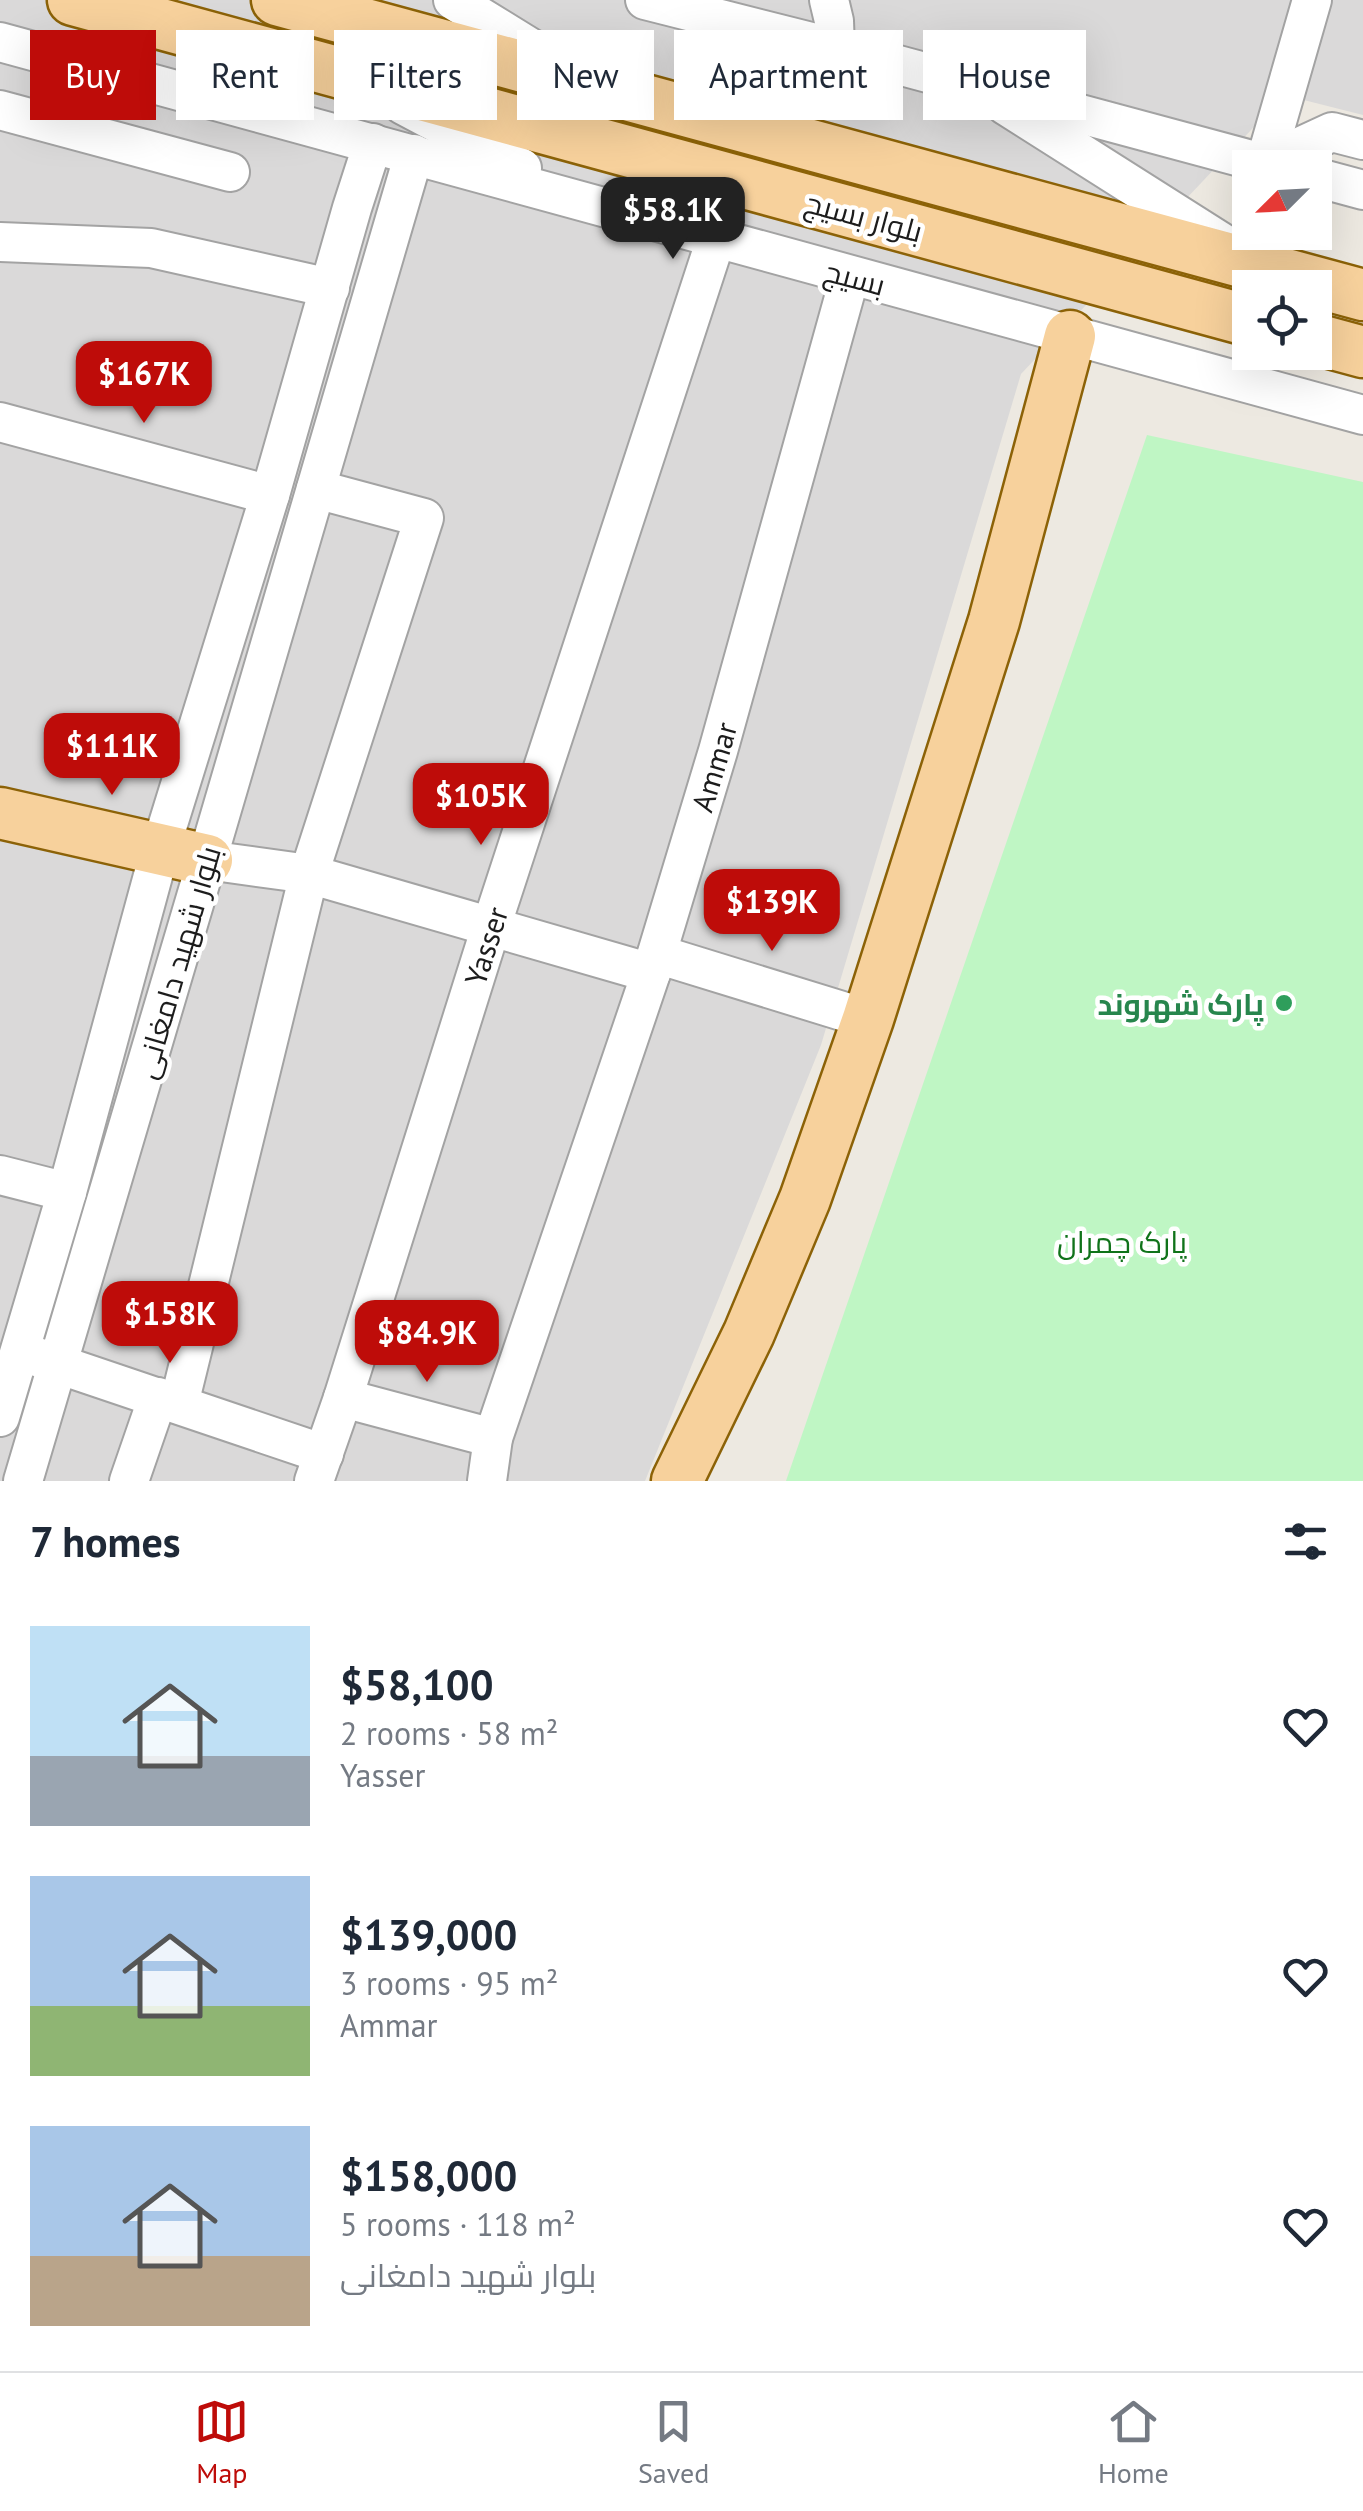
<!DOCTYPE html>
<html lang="en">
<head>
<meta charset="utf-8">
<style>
	:root { --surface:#fff; --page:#f2f2f3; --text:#1f2937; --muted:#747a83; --line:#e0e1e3; --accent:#be0c09 }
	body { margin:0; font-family:"PT Sans",Cairo,sans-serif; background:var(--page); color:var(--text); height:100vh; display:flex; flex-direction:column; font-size:38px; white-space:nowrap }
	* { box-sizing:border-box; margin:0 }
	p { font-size:32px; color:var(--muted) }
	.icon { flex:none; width:55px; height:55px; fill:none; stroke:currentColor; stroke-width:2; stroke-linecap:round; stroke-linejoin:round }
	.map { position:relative; height:1481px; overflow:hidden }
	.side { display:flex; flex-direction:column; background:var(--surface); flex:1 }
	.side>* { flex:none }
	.guide { position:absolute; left:30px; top:30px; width:1305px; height:90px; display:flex; gap:20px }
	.needle { width:65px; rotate:246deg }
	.fabs { position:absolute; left:1232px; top:150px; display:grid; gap:20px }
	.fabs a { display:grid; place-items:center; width:100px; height:100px; border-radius:0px; background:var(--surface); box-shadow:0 10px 40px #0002; font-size:50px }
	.price { position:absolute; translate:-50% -85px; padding:0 22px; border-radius:20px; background:var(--accent); color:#fff; font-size:32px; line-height:65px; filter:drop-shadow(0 2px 5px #0008) }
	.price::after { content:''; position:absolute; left:50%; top:60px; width:30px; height:22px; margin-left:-15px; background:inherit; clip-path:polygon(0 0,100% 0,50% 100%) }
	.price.on { background:#222; color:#fff }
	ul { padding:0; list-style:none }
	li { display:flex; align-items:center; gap:30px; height:250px; padding:0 30px }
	li span { display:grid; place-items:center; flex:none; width:280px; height:200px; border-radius:0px; color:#555 }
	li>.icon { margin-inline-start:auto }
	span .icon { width:120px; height:120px; fill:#fffc; stroke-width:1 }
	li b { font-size:42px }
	h2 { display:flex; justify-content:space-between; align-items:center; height:120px; padding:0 30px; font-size:42px }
	.pill { padding:0 35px; border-radius:0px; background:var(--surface); box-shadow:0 10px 40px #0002; font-size:35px; line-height:90px }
	.pill.on { background:var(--accent); color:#fff }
	.dock { display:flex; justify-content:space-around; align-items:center; height:140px; border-top:2px solid var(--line); background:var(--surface); font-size:28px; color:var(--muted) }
	.dock a { display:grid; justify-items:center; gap:5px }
	.dock .on { color:var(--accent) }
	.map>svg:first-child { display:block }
</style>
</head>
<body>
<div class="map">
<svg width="1363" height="1481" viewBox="0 0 1363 1481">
	<rect width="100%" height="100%" fill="#ede9e1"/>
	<!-- residential -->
	<path fill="#dad9d9" d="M0,0H1363V115L1284,95L1021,374L821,1045L645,1481H0Z"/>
	<!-- park -->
	<path fill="#bff6c4" d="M1147,435L1363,482V1481H786Z"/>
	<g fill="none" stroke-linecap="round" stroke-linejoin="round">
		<defs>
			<g id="minor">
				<path d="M453,0L560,66"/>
				<path d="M645,0L835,48L1281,168"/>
				<path d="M829,0L834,21L835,48"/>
				<path d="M0,42L1363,415"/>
				<path d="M403,105L522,168"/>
				<path d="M1005,105L1229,247"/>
				<path d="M0,110L230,172"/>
				<path d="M1265,163L1312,0"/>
				<path d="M1265,163L1332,132L1363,140"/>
				<path d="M1315,177L1363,190"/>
				<path d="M0,242L151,248L330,288"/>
				<path d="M0,422L270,495"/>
				<path d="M207,860L309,874L651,973"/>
				<path d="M657,954L868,1019"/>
				<path d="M0,1175L67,1192"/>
				<path d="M37,1357L324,1454"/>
				<path d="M343,1398L493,1438"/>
				<path d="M179,1404L309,874L424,518L316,489"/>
				<path d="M0,1417L67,1192L160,850L270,495L352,208L373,143"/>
				<path d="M23,1481L207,860L414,154"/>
				<path d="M129,1481L158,1397"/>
				<path id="s1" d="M314,1481L343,1398L491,927L716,239"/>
				<path id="s2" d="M487,1481L493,1438L651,973L718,751L850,276"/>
			</g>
			<g id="major">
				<path d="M73,0L1250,321"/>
				<path d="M277,0L1363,295"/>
				<path d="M1315,339L1363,352"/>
				<path d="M0,813L207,860"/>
				<path d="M677,1481L749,1333L805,1199L868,1019L994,621L1070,336"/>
			</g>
		</defs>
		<!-- minor casing -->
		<use href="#minor" stroke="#a3a3a3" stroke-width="42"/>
		<!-- major casing -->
		<use href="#major" stroke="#8c6207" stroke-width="55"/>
		<!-- minor -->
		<use href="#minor" stroke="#fff" stroke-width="38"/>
		<!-- major -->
		<use href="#major" stroke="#f7d19c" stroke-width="50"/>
	</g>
	<!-- markers -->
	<circle fill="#2e9e5b" stroke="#fff" stroke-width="4" cx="1284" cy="1003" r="10"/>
	<g text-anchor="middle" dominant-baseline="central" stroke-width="9" stroke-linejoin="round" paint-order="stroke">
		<!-- street labels -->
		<g font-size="30" fill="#1c1c1c" stroke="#fff">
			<text transform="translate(864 216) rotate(15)">بلوار بسیج</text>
			<text transform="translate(855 277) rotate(15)">بسیج</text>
			<text stroke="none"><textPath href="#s2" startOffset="750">Ammar</textPath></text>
			<text stroke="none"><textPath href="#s1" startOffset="562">Yasser</textPath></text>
			<text transform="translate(177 962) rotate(-74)">بلوار شهید دامغانی</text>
		</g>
		<!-- leisure labels -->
		<g font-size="30" font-weight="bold" fill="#27864d" stroke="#fff" text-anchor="end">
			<text x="1264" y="1003">پارک شهروند</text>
		</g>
		<!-- park labels -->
		<g font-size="30" fill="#10731a" stroke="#fff">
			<text x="1122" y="1241">پارک چمران</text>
		</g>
	</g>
</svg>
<div class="fabs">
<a><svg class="needle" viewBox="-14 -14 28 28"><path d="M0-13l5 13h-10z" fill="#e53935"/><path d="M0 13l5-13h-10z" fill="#747a83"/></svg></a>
<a><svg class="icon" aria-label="locate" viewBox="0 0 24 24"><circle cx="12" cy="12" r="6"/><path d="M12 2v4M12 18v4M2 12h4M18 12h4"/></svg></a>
</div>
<b class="price on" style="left:673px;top:262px">$58.1K</b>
<b class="price" style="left:144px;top:426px">$167K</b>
<b class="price" style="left:112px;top:798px">$111K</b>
<b class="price" style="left:481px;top:848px">$105K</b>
<b class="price" style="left:772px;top:954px">$139K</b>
<b class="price" style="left:170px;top:1366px">$158K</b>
<b class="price" style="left:427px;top:1385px">$84.9K</b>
<div class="guide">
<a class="pill on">Buy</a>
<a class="pill">Rent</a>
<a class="pill">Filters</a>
<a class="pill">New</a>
<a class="pill">Apartment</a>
<a class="pill">House</a>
</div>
</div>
<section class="side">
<h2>7 homes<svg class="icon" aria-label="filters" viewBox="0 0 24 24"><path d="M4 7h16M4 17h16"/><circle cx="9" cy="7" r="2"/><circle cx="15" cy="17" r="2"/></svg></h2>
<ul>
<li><span style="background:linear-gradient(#bfe0f5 65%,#9aa5b1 0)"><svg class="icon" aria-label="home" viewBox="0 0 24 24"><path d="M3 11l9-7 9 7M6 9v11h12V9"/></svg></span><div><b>$58,100</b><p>2 rooms · 58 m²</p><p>Yasser</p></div><svg class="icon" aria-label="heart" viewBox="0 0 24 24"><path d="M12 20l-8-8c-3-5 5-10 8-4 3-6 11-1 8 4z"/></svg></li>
<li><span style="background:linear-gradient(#a9c7e8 65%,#8fb573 0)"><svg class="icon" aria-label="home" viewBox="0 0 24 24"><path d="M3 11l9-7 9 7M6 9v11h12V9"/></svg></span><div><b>$139,000</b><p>3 rooms · 95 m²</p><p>Ammar</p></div><svg class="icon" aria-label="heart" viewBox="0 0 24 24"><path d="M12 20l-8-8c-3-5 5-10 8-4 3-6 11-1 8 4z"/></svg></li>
<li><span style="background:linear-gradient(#a9c7e8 65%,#b9a48a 0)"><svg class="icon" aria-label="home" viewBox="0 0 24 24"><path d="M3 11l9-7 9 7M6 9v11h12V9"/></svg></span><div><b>$158,000</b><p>5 rooms · 118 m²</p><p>بلوار شهید دامغانی</p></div><svg class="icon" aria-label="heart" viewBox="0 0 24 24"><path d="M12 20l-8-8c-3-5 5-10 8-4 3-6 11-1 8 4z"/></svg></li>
</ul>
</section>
<nav class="dock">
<a class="on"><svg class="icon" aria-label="map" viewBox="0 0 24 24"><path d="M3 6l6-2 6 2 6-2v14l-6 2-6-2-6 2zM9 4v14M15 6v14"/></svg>Map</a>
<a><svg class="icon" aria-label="saved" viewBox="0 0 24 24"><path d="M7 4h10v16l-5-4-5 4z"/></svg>Saved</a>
<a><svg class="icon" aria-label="home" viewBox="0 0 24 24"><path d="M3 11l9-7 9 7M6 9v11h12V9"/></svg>Home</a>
</nav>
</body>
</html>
